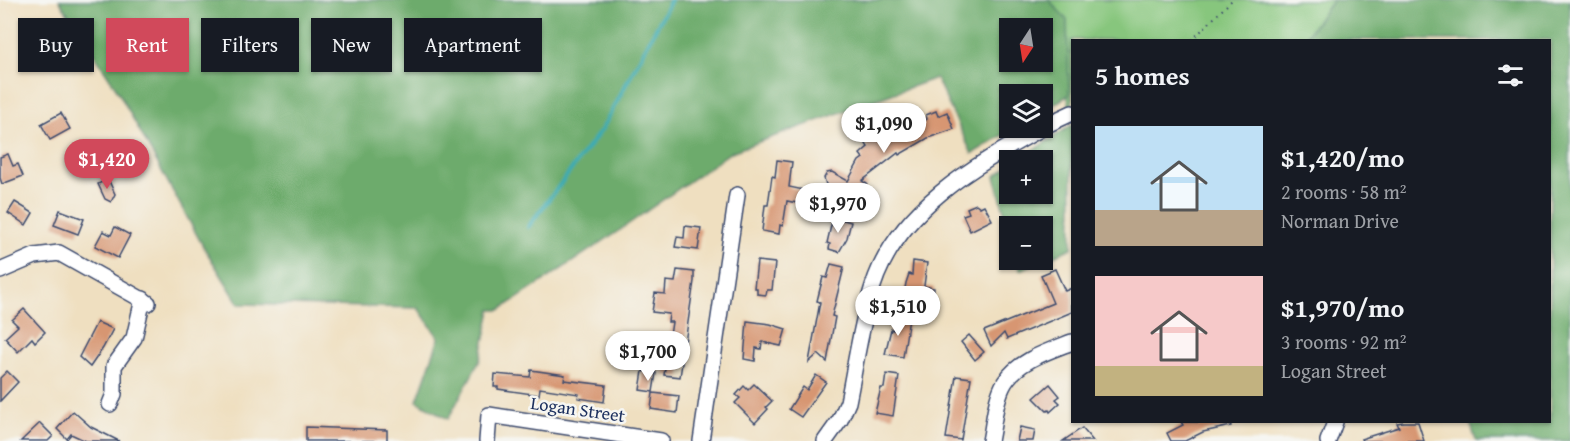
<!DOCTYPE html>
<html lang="en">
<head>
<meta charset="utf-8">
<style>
	:root { --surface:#171b24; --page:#242831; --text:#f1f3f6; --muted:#9ea1a6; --accent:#d1495b }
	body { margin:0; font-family:"Gentium Book Plus",serif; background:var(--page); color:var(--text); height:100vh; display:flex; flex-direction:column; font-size:22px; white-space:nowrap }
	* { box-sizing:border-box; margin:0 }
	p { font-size:20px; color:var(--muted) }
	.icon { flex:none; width:33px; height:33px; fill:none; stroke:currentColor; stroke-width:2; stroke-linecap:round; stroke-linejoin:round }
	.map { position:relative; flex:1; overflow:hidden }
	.details { position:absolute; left:1071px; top:39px; width:480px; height:384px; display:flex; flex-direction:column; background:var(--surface); border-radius:0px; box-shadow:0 2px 4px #0004 }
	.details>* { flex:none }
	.top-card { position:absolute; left:18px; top:18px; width:570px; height:54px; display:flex; gap:12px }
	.needle { width:39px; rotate:192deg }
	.buttons { position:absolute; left:999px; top:18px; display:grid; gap:12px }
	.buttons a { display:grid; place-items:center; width:54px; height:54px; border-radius:0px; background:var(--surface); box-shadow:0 2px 4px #0004; font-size:30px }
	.price { position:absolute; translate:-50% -51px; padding:0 14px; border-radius:21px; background:#fff; color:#222; font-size:20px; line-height:39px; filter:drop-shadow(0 2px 3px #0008) }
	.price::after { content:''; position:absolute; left:50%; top:36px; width:18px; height:14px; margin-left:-9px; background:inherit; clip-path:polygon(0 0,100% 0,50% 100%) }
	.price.current { background:var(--accent); color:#fff }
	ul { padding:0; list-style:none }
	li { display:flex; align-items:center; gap:18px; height:150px; padding:0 24px }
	li span { display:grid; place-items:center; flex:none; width:168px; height:120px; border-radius:0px; color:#555 }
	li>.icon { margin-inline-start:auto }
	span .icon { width:72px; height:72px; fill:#fffc; stroke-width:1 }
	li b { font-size:26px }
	h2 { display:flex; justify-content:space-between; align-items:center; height:72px; padding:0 24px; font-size:26px }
	.chip { padding:0 21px; border-radius:0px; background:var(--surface); box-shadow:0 2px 4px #0004; font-size:21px; line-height:54px }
	.chip.current { background:var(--accent); color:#fff }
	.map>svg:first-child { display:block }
</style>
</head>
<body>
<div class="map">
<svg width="1570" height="441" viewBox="0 0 1570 441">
	<rect width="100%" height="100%" fill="#f6f6f2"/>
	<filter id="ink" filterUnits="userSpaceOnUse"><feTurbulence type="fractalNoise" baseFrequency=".0167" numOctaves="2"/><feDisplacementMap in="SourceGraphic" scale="12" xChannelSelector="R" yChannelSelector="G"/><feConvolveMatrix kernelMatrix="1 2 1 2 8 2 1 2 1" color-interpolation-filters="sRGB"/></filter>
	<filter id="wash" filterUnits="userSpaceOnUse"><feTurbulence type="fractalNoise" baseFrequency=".008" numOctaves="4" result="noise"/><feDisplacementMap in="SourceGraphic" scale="24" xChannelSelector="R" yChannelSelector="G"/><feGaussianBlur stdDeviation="1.35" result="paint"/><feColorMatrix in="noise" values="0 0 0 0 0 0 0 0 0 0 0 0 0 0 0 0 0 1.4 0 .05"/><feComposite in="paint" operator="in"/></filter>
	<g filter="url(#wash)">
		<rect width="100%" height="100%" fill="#efdfc0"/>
		<!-- green -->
		<path fill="#87c67d" stroke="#517a6e" stroke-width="1.5" d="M1049,0H1333L1303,40H1072V119Z"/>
		<!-- forest -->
		<g fill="#6dab6c" stroke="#446d65" stroke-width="1.5" fill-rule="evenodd">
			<path d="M59,0H1049L1067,20L1069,95L1043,111L1042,94H1010V128H1015L972,154L936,78L731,152L620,230L500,310H491L480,360L448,419L417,401L439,338L418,308L239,304L203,246L116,88ZM1010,28H1042V62H1010Z"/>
			<path d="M1333,0H1570V441H1476L1470,422H1550V40H1303Z"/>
			<path d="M1072,125V248L1020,270L1017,260H1042V226H1010L1009,230L995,176L1009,166L1010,194H1042V160H1018Z"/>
		</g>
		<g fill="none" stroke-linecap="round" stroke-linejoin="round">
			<!-- stream -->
			<path stroke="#3aabb5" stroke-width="4" d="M528,227L602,129L671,0"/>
		</g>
		<g id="blocks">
			<!-- building -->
			<g fill="#d79672">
				<path d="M936,111L938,116L947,112L954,129L928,138L899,155L898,153L862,181L867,184L853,206L828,191L824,178L827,173L832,172L848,181L859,161L863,158L860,154L868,147L860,135L870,128L878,140L901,128L903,132L927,119L926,115Z"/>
				<path d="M61,113L70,129L50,140L41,124Z"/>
				<path d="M8,154L13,166L18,164L23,176L2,184L0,178V157Z"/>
				<path d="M777,160L792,162L789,187L804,190L802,204L787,201L783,226L780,225L779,234L762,231L765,205H768L772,176L775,177Z"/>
				<path d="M108,179L115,194L111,202L105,199L98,184Z"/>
				<path d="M15,202L33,213L26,225L8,213Z"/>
				<path d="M976,204L980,207L984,205L992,220L970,231L963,215L969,213L967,208Z"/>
				<path d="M60,210L84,219L78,234L54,225Z"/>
				<path d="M833,217L851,222L847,238L839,252L829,249L830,244L827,243Z"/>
				<path d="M685,226L701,228L698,250L675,247L677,237L684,238Z"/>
				<path d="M115,227L130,235L118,258L95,246L103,231L111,235Z"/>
				<path d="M757,261L775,263L772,290H767L766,295L757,294V288H754Z"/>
				<path d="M913,261L927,263L924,286L934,288L933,297L923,295L921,303L903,299L906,283L909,274L912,275Z"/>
				<path d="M831,264L844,267L832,316L835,317L827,362L818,354L809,362L820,302L817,301L823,277L827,278Z"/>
				<path d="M1055,269L1065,291L1072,288V312L1007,339L1004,333L991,346L984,331L1053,303L1041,275Z"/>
				<path d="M677,270L694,272V281L680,377L664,375L672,322H668L669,314L652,312L655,293L665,294L666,281L675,282Z"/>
				<path d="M24,309L45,332L35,342L32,338L18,352L5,338L18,326L12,320Z"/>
				<path d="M895,315L909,318L903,357L885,354L891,329L893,330Z"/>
				<path d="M747,321L770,324L786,329L781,346L762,342L761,349L756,348L755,361L744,359Z"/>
				<path d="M97,322L113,329L103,348L90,367L79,357Z"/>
				<path d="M969,335L984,352L975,360L961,342Z"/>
				<path d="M531,370L565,375L564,380L606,385L604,402L578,398L579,394L540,388L539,395L498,389V387H494L495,374L530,377Z"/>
				<path d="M7,371L18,382L0,401V378Z"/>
				<path d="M643,371L656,373L653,392L640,390Z"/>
				<path d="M886,374L899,376L893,416L875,413L881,388H884Z"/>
				<path d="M816,375L826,382L801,417L789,409L803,387L807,390Z"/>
				<path d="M956,376L971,378L961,440L946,438Z"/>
				<path d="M754,384L772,401L766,407L768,409L755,423L735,403L740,398L736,395L744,386L748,390Z"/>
				<path d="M1050,384L1060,396L1056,399L1060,403L1050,412L1049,410L1047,411L1034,398Z"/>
				<path d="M653,393L679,396L677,413L651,409Z"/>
				<path d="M73,411L91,427L119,441H86L71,434L67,439L57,429Z"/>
				<path d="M1181,422H1230L1231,426L1203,432L1185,441H1171L1167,433L1183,425Z"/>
				<path d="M1403,422H1418L1424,441H1362L1361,439L1399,427L1397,423Z"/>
				<path d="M40,423L53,436L48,441H21Z"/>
				<path d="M306,427L387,430V441H306Z"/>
				<path d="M1020,427L1035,430L1033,441H1017Z"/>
				<path d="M1082,428L1093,441H1063Z"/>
			</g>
		</g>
	</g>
	<g filter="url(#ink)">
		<use href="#blocks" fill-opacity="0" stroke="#3b496d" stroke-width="1.5"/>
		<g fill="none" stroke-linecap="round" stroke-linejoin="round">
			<defs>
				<g id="minor">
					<path d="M1042,127L1072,113"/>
					<path d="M0,271L35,256L59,253L148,303"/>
					<path d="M110,404L114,394V366L134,338L143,299"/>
					<path d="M487,441L489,415L661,441"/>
					<path d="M701,441L737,195"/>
					<path d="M825,441L840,420L848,402C856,363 861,323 873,286C898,208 976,165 1042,128"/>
					<path d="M990,441C994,423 995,398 1005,382C1019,360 1049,351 1072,342"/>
					<path d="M1328,441L1335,422"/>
				</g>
			</defs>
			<!-- minor casing -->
			<use href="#minor" stroke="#3b496d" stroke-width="18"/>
			<!-- path -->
			<path stroke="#3b496d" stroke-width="2" stroke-dasharray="1.5 4.5" stroke-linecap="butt" d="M1192,40L1232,0"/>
			<!-- minor -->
			<use href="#minor" stroke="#fff" stroke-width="15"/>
		</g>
	</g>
	<g text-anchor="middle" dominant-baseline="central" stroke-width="5" stroke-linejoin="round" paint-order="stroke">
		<!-- street labels -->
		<g font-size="18" fill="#1b2f5e" stroke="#f6f6f2">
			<text transform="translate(578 409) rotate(8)">Logan Street</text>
		</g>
	</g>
</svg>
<div class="buttons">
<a><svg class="needle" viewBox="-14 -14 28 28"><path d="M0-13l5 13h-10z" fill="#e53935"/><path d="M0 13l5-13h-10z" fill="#9ea1a6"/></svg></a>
<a><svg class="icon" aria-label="layers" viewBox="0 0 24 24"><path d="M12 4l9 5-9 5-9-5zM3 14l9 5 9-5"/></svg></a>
<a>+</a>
<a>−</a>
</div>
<b class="price" style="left:884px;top:154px">$1,090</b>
<b class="price current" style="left:107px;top:190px">$1,420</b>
<b class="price" style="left:838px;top:234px">$1,970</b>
<b class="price" style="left:898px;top:337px">$1,510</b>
<b class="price" style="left:648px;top:382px">$1,700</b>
<div class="top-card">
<a class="chip">Buy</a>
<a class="chip current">Rent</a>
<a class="chip">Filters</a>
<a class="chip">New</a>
<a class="chip">Apartment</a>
</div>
<section class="details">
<h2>5 homes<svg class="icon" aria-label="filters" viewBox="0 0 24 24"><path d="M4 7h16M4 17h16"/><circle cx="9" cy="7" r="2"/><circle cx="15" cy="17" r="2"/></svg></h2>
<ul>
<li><span style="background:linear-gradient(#bfe0f5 70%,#b9a48a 0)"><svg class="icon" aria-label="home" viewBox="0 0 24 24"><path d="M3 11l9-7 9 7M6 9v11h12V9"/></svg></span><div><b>$1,420/mo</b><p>2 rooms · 58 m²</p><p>Norman Drive</p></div></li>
<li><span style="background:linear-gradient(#f6c9c9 75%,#c2b280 0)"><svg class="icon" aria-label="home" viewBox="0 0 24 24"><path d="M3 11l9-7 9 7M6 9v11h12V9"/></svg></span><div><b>$1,970/mo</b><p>3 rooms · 92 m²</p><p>Logan Street</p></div></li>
</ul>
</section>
</div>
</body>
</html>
